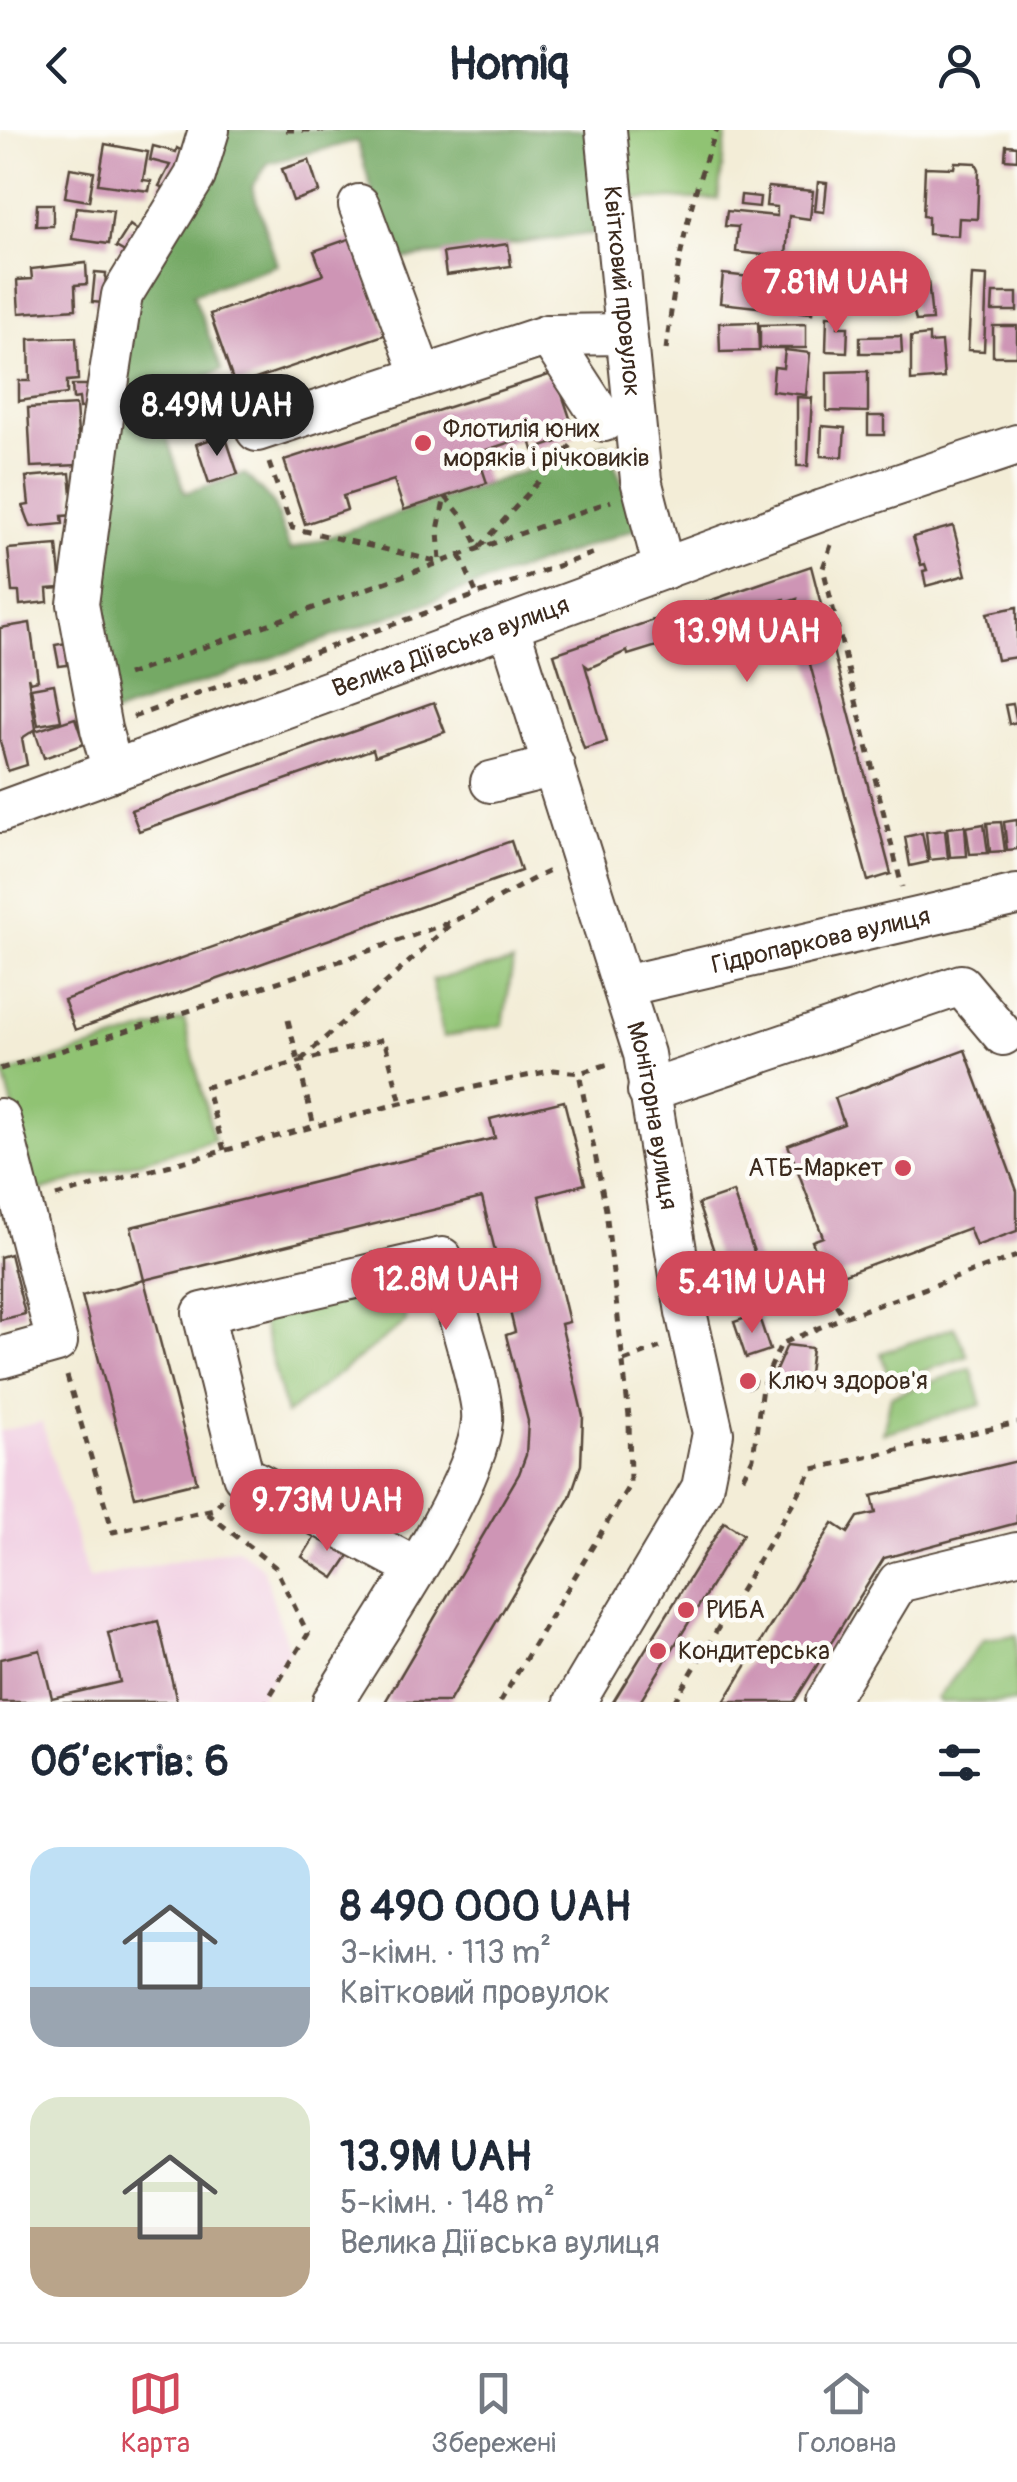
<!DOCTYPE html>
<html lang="uk">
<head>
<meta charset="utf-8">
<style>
	:root { --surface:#fff; --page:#f2f2f3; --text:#1f2937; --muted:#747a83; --line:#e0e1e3; --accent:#d1495b }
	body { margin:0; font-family:Pangolin,sans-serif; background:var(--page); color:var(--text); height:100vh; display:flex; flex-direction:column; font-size:38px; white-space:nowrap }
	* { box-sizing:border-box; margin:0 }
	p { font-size:32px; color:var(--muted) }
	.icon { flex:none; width:55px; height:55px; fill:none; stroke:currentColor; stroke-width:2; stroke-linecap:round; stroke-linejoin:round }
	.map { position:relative; height:1572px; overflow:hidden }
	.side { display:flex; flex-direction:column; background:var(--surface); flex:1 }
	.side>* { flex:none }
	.price { position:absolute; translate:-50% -85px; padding:0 22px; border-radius:35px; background:var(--accent); color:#fff; font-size:32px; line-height:65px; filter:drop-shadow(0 2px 5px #0008) }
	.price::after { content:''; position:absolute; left:50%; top:60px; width:30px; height:22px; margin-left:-15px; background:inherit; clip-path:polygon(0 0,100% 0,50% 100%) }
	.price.current { background:#222; color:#fff }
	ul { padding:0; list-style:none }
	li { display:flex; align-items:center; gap:30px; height:250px; padding:0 30px }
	li span { display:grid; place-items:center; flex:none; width:280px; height:200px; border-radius:30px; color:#555 }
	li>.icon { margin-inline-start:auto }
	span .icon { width:120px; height:120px; fill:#fffc; stroke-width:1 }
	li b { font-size:42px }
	h2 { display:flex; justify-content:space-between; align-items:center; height:120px; padding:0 30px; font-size:42px }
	header { display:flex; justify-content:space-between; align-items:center; height:130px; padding:0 30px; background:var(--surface); font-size:45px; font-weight:700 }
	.tab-bar { display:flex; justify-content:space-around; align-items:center; height:140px; border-top:2px solid var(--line); background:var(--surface); font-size:28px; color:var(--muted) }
	.tab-bar a { display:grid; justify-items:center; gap:5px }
	.tab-bar .current { color:var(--accent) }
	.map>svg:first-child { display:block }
</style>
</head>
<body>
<header><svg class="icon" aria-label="back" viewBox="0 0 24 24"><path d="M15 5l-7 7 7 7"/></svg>Homiq<svg class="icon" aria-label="person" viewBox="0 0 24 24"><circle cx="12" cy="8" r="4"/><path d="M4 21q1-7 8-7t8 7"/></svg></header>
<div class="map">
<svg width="1017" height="1572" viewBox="0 0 1017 1572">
	<rect width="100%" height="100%" fill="#fdfcf7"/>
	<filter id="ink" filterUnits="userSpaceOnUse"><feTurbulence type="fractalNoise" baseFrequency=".01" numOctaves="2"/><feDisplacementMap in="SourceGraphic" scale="20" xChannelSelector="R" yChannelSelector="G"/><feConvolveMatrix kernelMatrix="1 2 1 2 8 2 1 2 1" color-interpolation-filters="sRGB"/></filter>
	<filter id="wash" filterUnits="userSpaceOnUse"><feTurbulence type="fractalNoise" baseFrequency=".0048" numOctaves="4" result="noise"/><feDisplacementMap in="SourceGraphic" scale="40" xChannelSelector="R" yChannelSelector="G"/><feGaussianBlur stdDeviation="2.25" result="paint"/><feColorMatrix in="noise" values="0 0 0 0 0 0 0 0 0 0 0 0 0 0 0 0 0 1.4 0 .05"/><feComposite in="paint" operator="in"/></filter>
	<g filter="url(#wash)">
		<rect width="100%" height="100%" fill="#f3edd7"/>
		<!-- built -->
		<path fill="#f1d0e3" d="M42,1292L88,1449L237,1418L263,1438L289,1521L257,1572H0V1301Z"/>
		<!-- green -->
		<g fill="#90c373" stroke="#667648" stroke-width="2.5">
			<path d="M615,0H727L718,69H617Z"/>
			<path d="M513,832L503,895L443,907L432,850Z"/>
			<path d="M184,889L214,1010L36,1062L4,944Z"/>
			<path d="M398,1153L406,1192L286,1284L262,1191Z"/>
			<path d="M954,1197L968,1226L890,1253L881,1223Z"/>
			<path d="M971,1238L982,1275L883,1303L891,1266Z"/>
			<path d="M1017,1505V1572H940L937,1569L984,1509Z"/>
		</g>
		<!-- forest -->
		<path fill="#74a965" stroke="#586a42" stroke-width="2.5" d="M220,0H594L605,102L393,130L357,11L268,33L252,57L277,135L193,164L222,240L155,270L185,363L245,344L273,373L290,420L606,314L641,397L112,585L92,470L134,167Z"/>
		<g id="blocks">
			<!-- building -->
			<g fill="#ce95b5">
				<path d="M105,14L148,22L143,50L151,51L149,61L98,54Z"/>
				<path d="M1006,15L1017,16V30L1005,29Z"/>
				<path d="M153,16L176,22L177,18L192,26L174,63L159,56L170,35L150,30Z"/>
				<path d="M309,30L319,62L293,71L282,39Z"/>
				<path d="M955,32L976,33L979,39L977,89L959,88L958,106L928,104V87L923,86L925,37L954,38Z"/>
				<path d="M70,38L94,42L89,71L65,67Z"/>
				<path d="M818,52L827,53L824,82L815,81Z"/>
				<path d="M768,57L813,61L810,89L789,86L786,127L736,122L738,97L725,96L727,81L777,86V77L766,76Z"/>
				<path d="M741,65L760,67L759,77L740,75Z"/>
				<path d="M37,74H53V96H36Z"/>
				<path d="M76,77L113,81L109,114L72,109Z"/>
				<path d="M130,95L138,101L125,122L116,117Z"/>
				<path d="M354,107L387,204L235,256L210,184L323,145L314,121Z"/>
				<path d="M508,114L511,136L446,145L443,123Z"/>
				<path d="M86,133L87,154L75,155L76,179L19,183L17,150L32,149L31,139Z"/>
				<path d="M95,142L106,143L104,173L92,172Z"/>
				<path d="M723,144L815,154L812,183L720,173Z"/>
				<path d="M972,145L987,146L984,221L968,220Z"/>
				<path d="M928,150L932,190L916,191L907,152Z"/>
				<path d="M993,163H1017V181H992Z"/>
				<path d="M827,186H839L838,197H848L847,222L826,221Z"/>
				<path d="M758,192L759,221L720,222L719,193Z"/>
				<path d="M806,194V218H760V195Z"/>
				<rect x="993" y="196" width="24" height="30"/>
				<path d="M929,205V213L941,212L944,248L911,251V207Z"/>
				<path d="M901,206L902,223H860V207Z"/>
				<path d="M76,207L78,250L67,251V264L19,271V251H30L29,209Z"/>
				<path d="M785,220L810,223L806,265L772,261L774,237L783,238Z"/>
				<path d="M868,241V282L827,281V242Z"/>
				<path d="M555,243L576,306L533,320L529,306L477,323L487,353L404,380L394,350L343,366L347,380L305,394L284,330Z"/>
				<path d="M72,255H93L94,277L80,278L79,268L73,269Z"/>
				<path d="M797,267L812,268L808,336H797Z"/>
				<path d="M76,275L80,335L31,337L28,278Z"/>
				<rect x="868" y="286" width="16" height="19"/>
				<path d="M822,296L845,298L843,327L821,326Z"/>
				<path d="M225,305L238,344L209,353L196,314Z"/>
				<path d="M70,343L74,385L62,386L63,394L31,397L23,376L29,375L26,347Z"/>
				<path d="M953,396L966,445L926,456L923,441L927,440L925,434L921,435L913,407Z"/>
				<path d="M57,415L61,458L47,459L48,472L20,475L19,462H12L8,419Z"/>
				<path d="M811,436L891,744L868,751L795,478L797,469L785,473L784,469L707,494L709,499L694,503L693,499L668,507L670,512L628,525L627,521L589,538L585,535L607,612L584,619L554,524Z"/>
				<path d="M1017,477V527L997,530L987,483Z"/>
				<path d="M30,493L38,550L30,552L28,547L36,599L22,608L27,635L8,641L0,611V498Z"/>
				<path d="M72,512L75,534L59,536L55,515Z"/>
				<path d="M54,554L61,591L38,595L31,558Z"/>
				<path d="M434,573L445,602L375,626L373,619L139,701L131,680Z"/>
				<path d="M1013,574L1017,592L1009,594L1005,575Z"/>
				<path d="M75,588L84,614L44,628L35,601Z"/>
				<path d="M1017,690V719L1007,720L1004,692Z"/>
				<path d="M1001,692L1005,721L990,722L987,693Z"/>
				<path d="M984,694L988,723L970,724L966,697Z"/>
				<path d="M965,696L967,726L950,727L947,698Z"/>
				<path d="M945,700L948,728L929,730L926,702Z"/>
				<path d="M922,703L928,732L910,736L905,707Z"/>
				<path d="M511,711L521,741L75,900L64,870Z"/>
				<path d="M965,920L1017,1061V1101L976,1116L969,1098L826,1151L812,1111L823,1107L788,1015L844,994L835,968Z"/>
				<path d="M564,971L585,1054L539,1066L569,1192L561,1194L583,1286L581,1335L570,1367L449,1572H385L519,1344L526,1325L528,1291L506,1205L515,1202L482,1068L144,1150L131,1097L495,1008L490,989Z"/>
				<path d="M733,1062L759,1136L723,1148L698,1074Z"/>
				<path d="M10,1124L25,1184L0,1190V1127Z"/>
				<path d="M144,1150L197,1352L135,1367L82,1166Z"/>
				<path d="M758,1184L770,1220L746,1228L734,1192Z"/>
				<path d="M787,1215L812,1218L807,1260L769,1256Z"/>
				<circle cx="748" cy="1251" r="7"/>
				<path d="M1017,1331V1393L884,1428L794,1572H724L833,1393L848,1403L858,1387L876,1383L872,1366Z"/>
				<path d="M724,1392L743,1404L640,1572H613Z"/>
				<path d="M319,1400L352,1421L334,1448L302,1427Z"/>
				<path d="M158,1491L177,1572H0V1529L40,1520L52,1568L120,1552L108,1503Z"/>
			</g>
		</g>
	</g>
	<g filter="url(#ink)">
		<use href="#blocks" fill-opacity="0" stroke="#57473a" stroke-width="2.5"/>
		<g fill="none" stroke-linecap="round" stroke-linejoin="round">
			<defs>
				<g id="minor">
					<path id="s1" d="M606,0L641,350L664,439"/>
					<path d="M359,75L422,246"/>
					<path d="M548,205L626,204"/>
					<path d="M257,301L548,205L604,291"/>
					<path id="s2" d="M509,497L644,924L686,1182L713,1303L702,1358L575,1572"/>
					<path d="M113,641L101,599L78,474L103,288L122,165L195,46L209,0"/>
					<path d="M491,652L554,636"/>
					<path id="s3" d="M0,682L823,380L1017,315"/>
					<path id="s4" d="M624,856L1017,765"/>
					<path d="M648,961L961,855L1003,905"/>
					<path d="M0,989L57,1212L0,1228"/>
					<path d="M333,1572C372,1506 477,1359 482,1291C485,1263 450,1162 442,1128L203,1183L243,1345L414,1437"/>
					<path d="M826,1572L898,1452L1017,1423"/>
				</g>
			</defs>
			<!-- minor casing -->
			<use href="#minor" stroke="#57473a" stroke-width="44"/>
			<!-- path -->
			<g stroke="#57473a" stroke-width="5" stroke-dasharray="8 8" stroke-linecap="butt">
				<path d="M286,0H382"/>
				<path d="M666,220C675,146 688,69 717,0"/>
				<path d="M269,333L292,398L440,432L438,400L445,366"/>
				<path d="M445,366L465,390L479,418L575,311"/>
				<path d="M831,415L823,438L902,757"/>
				<path d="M460,425L477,465"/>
				<path d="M127,545L611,371"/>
				<path d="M133,587L594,423"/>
				<path d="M288,890L314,996"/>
				<path d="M301,930L455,790"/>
				<path d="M0,939C151,894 302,846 450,792C486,779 517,755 552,740"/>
				<path d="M224,1020L206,957L384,909L401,973"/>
				<path d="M56,1066L401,973L554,940L579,943L612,933"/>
				<path d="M796,1138L811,1133L844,1187L1017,1126"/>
				<path d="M624,1231L660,1217"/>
				<path d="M67,1246L113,1402L214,1379L222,1370"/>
				<path d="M743,1347L753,1328L762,1257L781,1214L844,1187"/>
				<path d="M207,1383L275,1437L308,1504L266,1572"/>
				<path d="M500,1572L630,1354L629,1287L606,1080L579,943"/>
				<path d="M674,1572L813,1339L1017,1293"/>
			</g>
			<!-- minor -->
			<use href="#minor" stroke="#fff" stroke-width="40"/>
		</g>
	</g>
	<!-- markers -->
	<g fill="#d1495b" stroke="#fdfcf7" stroke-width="4">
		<circle cx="423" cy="313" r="10"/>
		<circle cx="903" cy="1038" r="10"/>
		<circle cx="748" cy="1251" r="10"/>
		<circle cx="686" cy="1480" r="10"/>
		<circle cx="658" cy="1521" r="10"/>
	</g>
	<g text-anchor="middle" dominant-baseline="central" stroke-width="9" stroke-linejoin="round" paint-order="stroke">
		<!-- street labels -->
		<g font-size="25" fill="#3b2a1e" stroke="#fdfcf7">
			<text stroke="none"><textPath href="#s1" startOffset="162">Квітковий провулок</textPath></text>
			<text stroke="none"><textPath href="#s3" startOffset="480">Велика Діївська вулиця</textPath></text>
			<text stroke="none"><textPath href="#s4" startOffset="202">Гідропаркова вулиця</textPath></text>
			<text stroke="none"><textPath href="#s2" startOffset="510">Моніторна вулиця</textPath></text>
		</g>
		<!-- poi labels -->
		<g font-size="25" fill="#3b2a1e" stroke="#fdfcf7" text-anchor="start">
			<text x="443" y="299">Флотилія юних<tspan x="443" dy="29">моряків і річковиків</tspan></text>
			<text x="883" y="1038" text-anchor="end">АТБ-Маркет</text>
			<text x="768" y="1251">Ключ здоров'я</text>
			<text x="706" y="1480">РИБА</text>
			<text x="678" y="1521">Кондитерська</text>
		</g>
	</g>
</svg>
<b class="price" style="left:836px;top:206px">7.81M UAH</b>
<b class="price current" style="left:217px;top:329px">8.49M UAH</b>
<b class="price" style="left:747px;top:555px">13.9M UAH</b>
<b class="price" style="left:446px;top:1203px">12.8M UAH</b>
<b class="price" style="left:752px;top:1206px">5.41M UAH</b>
<b class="price" style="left:327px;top:1424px">9.73M UAH</b>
</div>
<section class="side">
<h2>Об’єктів: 6<svg class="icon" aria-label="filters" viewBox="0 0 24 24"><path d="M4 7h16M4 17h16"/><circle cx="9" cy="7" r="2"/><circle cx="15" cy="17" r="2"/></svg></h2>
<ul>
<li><span style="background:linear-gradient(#bfe0f5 70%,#9aa5b1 0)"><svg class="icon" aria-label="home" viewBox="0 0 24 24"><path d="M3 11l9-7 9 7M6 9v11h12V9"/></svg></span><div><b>8 490 000 UAH</b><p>3-кімн. · 113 m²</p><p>Квітковий провулок</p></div></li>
<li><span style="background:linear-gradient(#dfe7d0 65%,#b9a48a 0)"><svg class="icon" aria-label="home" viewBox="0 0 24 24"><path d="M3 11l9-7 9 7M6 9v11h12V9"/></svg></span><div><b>13.9M UAH</b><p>5-кімн. · 148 m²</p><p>Велика Діївська вулиця</p></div></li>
</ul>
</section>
<nav class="tab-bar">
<a class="current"><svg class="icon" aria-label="map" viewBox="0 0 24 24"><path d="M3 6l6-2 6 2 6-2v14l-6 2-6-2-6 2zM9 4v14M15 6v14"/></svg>Карта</a>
<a><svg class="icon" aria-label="saved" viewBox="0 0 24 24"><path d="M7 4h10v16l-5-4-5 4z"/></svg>Збережені</a>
<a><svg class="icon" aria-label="home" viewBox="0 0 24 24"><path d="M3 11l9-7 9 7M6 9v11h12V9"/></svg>Головна</a>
</nav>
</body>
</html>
